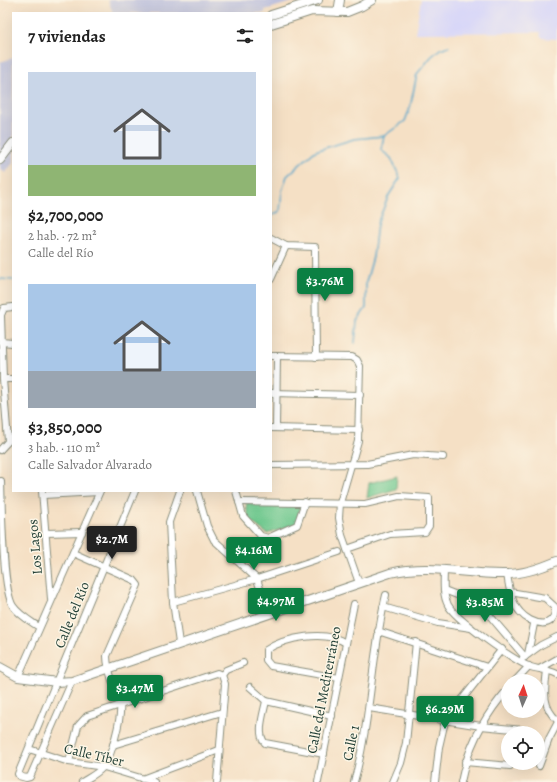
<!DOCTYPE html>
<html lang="es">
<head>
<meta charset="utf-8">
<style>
	:root { --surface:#fff; --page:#f6f6f6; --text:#222; --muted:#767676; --accent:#0b8043 }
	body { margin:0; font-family:Alegreya,serif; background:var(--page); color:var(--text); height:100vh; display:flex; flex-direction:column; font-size:15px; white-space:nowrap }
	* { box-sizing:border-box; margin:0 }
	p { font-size:13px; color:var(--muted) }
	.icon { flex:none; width:22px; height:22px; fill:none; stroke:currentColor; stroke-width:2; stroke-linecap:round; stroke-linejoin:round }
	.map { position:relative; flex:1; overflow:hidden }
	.details { position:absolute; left:12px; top:12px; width:260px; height:480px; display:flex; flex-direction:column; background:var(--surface); border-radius:0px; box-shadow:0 4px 16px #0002 }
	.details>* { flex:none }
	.needle { width:26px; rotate:3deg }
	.buttons { position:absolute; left:501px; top:674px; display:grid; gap:8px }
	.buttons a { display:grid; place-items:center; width:44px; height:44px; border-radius:50%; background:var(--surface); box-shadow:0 4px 16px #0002; font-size:20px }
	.price { position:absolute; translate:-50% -34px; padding:0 9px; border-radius:4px; background:var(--accent); color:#fff; font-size:13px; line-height:26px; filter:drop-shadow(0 1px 2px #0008) }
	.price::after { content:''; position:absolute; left:50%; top:24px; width:12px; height:9px; margin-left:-6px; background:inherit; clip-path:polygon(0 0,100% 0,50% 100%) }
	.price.active { background:#222; color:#fff }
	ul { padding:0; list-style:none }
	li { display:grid; align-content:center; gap:8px; height:212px; padding:0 16px }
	li span { display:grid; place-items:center; height:124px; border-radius:0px; color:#555 }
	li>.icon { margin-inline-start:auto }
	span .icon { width:72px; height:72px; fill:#fffc; stroke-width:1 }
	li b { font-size:17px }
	h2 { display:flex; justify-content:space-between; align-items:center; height:48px; padding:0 16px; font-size:17px }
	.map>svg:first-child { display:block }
</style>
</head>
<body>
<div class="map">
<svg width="557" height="782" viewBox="0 0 557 782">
	<rect width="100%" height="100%" fill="#fcf5e5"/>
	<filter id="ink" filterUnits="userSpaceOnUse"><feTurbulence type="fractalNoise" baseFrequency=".025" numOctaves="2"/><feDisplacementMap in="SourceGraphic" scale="8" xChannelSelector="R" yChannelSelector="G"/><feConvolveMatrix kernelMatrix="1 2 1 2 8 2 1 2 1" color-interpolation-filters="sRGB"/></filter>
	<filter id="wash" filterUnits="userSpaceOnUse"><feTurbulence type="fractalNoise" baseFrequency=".012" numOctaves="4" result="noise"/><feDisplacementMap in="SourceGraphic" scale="16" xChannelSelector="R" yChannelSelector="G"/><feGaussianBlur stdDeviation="0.9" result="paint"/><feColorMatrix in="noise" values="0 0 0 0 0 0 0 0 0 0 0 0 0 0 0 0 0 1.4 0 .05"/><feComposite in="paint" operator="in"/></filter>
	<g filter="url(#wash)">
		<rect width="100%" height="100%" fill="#f5e0c5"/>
		<!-- built -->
		<path fill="#d8d7f8" d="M421,0H557V39L541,38L540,32L415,33Z"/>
		<!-- industrial -->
		<g fill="#bfc2dd">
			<path d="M108,0H299L265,10V13H113Z"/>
			<path d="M13,58V163L5,173L0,168V62Z"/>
		</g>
		<!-- green -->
		<g fill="#6ec88e" stroke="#468261">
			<path d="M397,476L396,489L367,498L369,483Z"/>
			<path d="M246,503H301L297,524L267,534L248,519Z"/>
		</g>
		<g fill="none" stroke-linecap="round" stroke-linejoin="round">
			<!-- stream -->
			<g stroke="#4da4ca" stroke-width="1.5">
				<path d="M271,216L280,211L282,191L287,176L315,151L354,139L384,136L405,121L410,108L417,74L431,57L440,49L449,46"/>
				<path d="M0,279L13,280"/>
				<path d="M355,343L357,321L366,308V282L373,257L377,224L389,195L400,178L391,158L381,150L384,136"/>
			</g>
		</g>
	</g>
	<g filter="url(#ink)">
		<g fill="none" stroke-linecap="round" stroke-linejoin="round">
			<defs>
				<g id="minor">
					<path d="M271,238L286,246L315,247L316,357"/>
					<path d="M271,279L286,246"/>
					<path d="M1,342L13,343"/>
					<path d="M271,356L352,357L357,360L360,366L358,441L340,503L339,518L342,535L359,583"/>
					<path d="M3,379H13"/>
					<path d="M271,393L360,395"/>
					<path d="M271,428L359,430"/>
					<path d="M276,428L277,356"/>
					<path d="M8,441L3,379L1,315L4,308L13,307"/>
					<path d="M0,450L13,436"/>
					<path d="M271,465L367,464L413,455L443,457"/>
					<path d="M1,481C2,505 2,589 13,606C19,615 30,621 39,627"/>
					<path d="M42,491L51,599"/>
					<path d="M197,491L207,526L214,540L257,579L268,614"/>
					<path d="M236,491L243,516L261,536L268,538L297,525L305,502"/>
					<path d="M43,495L99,492"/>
					<path d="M239,502L365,504L399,496L429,498V526L425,532L390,534L347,549"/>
					<path d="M46,533L82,532"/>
					<path d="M73,553L134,580L138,585L107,656C107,673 116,688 120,704C122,716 111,761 102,768C97,774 88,778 82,782"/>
					<path d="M444,569C444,580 442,594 448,605C456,620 511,658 528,666C537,670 548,669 557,674"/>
					<path d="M507,574C509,587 511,602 520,612C531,625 556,631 555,607L545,598L510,592"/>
					<path d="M444,590L470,600L485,610L525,657"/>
					<path d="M173,602L257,579L339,552"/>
					<path d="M383,607L438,623L471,628"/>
					<path d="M378,631L487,667"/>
					<path d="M179,643L173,602L169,522L180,491"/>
					<path d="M528,654L534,624"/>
					<path d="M523,658L541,645L557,637"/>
					<path d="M541,668L557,659"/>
					<path d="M547,670C545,689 541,706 557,720"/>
					<path d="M222,675L226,670L243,663"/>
					<path d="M18,677L100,491"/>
					<path d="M339,678L271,666L266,660V650C286,637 325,630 346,643"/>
					<path d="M72,681L30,777L26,778L19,776L18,774L135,491"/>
					<path d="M515,681L529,666"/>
					<path d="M250,687L266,701L332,716"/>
					<path d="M266,701C264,712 256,734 265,743L324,754"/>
					<path d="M369,708L481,726L524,730"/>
					<path d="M113,745L222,712"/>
					<path d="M29,749L69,762L104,767L154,782"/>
					<path d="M69,762L78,726L87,716L217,673L222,675L225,684L217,782"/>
					<path d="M465,762L510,766"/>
					<path d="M539,766L549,739L557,724"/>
					<path d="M142,779L219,750"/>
					<path d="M318,782L354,604"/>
					<path d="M354,782C371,721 371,657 386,595"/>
					<path d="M393,782L401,763L406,743L416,642"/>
					<path d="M435,782L439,747L445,721L502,649"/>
					<path d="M461,782C468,747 485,715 508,689"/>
				</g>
				<g id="tertiary">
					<path d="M338,12L340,0"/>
					<path d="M271,15L318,0"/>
					<path d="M271,24L312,11L347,12L362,6L372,0"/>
					<path d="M0,160L13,143"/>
					<path d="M0,667L18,677L57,682L72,681L390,573C431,563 466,575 506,574C524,574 541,568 557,561"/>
				</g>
			</defs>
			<!-- minor casing -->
			<use href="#minor" stroke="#8a8e7c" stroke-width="8"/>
			<!-- tertiary casing -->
			<use href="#tertiary" stroke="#8a8e7c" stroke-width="10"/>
			<!-- minor -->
			<use href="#minor" stroke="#fff" stroke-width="6"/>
			<!-- tertiary -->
			<use href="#tertiary" stroke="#fff" stroke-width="8"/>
		</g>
	</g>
	<g text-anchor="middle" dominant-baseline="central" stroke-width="3" stroke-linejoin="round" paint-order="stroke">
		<!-- street labels -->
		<g font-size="14" fill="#1f3d34" stroke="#fcf5e5">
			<text transform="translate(35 547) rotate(-95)">Los Lagos</text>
			<text transform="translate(72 615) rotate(-68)">Calle del Río</text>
			<text transform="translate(324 690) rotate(-79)">Calle del Mediterráneo</text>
			<text transform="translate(351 743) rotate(-78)">Calle 1</text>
			<text transform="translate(94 755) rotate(13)">Calle Tíber</text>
		</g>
	</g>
</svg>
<div class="buttons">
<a><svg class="needle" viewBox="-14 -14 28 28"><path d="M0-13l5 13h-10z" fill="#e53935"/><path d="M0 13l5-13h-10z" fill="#767676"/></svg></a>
<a><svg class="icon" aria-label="locate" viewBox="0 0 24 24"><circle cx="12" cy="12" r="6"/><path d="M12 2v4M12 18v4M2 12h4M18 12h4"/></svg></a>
</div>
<b class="price" style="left:325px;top:302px">$3.76M</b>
<b class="price active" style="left:112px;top:560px">$2.7M</b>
<b class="price" style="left:254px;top:571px">$4.16M</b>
<b class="price" style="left:276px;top:622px">$4.97M</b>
<b class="price" style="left:485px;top:623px">$3.85M</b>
<b class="price" style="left:135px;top:709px">$3.47M</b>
<b class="price" style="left:445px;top:730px">$6.29M</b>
<section class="details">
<h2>7 viviendas<svg class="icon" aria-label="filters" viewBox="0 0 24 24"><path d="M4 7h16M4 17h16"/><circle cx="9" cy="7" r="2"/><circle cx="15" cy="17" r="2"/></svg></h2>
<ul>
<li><span style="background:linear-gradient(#c9d6e8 75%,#8fb573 0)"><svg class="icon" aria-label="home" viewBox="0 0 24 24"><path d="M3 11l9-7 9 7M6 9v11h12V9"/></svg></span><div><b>$2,700,000</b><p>2 hab. · 72 m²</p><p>Calle del Río</p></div></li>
<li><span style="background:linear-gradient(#a9c7e8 70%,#9aa5b1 0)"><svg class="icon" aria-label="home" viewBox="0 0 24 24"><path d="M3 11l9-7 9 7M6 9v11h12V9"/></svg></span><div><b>$3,850,000</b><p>3 hab. · 110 m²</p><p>Calle Salvador Alvarado</p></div></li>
</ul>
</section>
</div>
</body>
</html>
